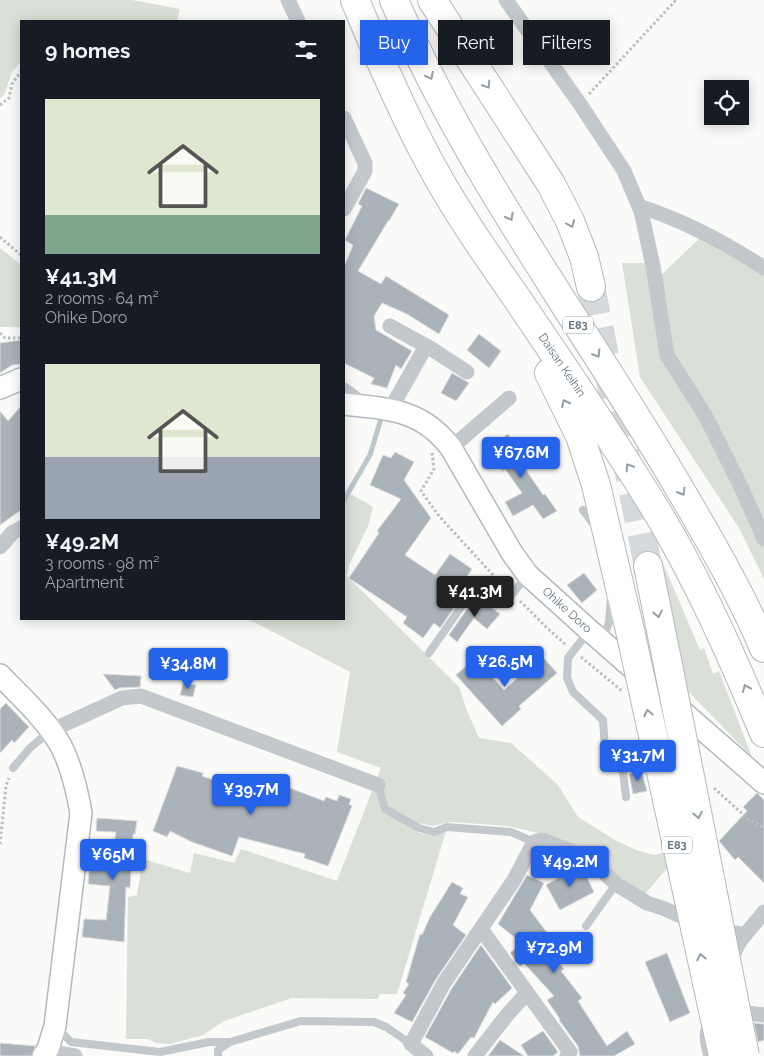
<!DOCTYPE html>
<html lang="en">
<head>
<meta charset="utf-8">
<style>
	:root { --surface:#171b24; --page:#20242c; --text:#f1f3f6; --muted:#9ea1a6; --accent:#2563eb }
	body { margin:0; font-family:Raleway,sans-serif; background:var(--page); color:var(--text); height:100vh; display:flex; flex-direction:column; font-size:19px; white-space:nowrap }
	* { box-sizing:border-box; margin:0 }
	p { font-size:16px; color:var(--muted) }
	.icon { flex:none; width:28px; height:28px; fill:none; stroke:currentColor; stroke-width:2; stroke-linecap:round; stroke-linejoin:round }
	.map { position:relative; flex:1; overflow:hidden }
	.drawer { position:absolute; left:20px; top:20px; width:325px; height:600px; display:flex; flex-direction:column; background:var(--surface); border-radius:0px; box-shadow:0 2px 12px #0003 }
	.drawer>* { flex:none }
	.top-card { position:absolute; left:360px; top:20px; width:329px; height:45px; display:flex; gap:10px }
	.controls { position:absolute; left:704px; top:80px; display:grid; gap:10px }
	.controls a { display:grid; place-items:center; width:45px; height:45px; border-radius:0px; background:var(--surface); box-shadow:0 2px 12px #0003; font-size:25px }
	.price { position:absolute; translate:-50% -42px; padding:0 11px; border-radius:5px; background:var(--accent); color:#fff; font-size:16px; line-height:32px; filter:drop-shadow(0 1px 2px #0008) }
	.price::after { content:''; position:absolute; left:50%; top:30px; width:15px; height:11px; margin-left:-8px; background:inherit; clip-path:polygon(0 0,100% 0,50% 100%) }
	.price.current { background:#222; color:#fff }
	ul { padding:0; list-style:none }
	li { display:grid; align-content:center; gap:10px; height:265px; padding:0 25px }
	li span { display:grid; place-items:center; height:155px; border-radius:0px; color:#555 }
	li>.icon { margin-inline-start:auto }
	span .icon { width:90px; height:90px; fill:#fffc; stroke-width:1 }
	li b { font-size:21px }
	h2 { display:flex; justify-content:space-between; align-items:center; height:60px; padding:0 25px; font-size:21px }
	.pill { padding:0 18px; border-radius:0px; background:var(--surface); box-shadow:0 2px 12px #0003; font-size:18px; line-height:45px }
	.pill.current { background:var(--accent); color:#fff }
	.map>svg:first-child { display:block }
</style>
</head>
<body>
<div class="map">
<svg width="764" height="1056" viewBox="0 0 764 1056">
	<rect width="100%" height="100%" fill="#fafaf8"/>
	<!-- green -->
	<g fill="#dadfd7">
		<path d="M0,0H132L180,9L177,21H21V62L12,72L4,95L0,98Z"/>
		<path d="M703,235L764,271V579L739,528L640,377L622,263H646L655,281Z"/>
		<path d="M0,248L21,265V327H0Z"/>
		<path d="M351,494L373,507L368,526L349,565L347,576L459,687L467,711L479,738L511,743L558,785L578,817L615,840L636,850L654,855L667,852L669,866L645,894L615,874L591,850L538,833L508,826L451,822L432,826L419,823V833L432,835L446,831L397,994H380L378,999L292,998L224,1021L203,1035L170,1044L156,1043L148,1039H126L128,897L137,895L143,859L190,873L194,853L234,863L241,849L337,881L381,768L337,752L350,672L248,619H344V503Z"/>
		<path d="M662,561L700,650L704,648L713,674L719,671L752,757L686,689L656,562Z"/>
	</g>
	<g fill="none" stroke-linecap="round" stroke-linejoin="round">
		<!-- stream -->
		<path stroke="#bbc7cb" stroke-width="5" d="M344,500L370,455L380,422"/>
	</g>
	<!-- building -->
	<g fill="#aab3b9" stroke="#dcdcda">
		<path d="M366,188L399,204L389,221H388L358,271L381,284L386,276L449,315L439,334L407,314L382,303L374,316L376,330L412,351L401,369L396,365L387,388L371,384L374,378L344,363V267L353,245L345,240L362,206L358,204Z"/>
		<path d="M479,334L501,351L489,368L467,350Z"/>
		<path d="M21,340V364L12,365L0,373V343Z"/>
		<path d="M452,373L469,383L456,401L441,393Z"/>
		<path d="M21,406V510L0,525V411L8,421Z"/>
		<path d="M508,434L530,467L526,470L543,495L545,494L557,511L543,519L533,505L513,516L505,502L522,493L505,469L502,471L489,449Z"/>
		<path d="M395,452L414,462L404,480L431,518L405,555L435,575L450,554L472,569L461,585L467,589L440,628L434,623L423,638L403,623L407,617L349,578L379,533L377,531L401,499L370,485L383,455L391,458Z"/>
		<path d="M584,573L597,590L582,603L567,585Z"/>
		<path d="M476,596L500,614L487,629L474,618L457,642L449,635Z"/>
		<path d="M542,656L557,673L519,706L521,709L502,726L456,675L475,658L504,690Z"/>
		<path d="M103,674L141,676L140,687L119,688L115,690Z"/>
		<path d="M183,683L196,685L193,697L180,695Z"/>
		<path d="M6,703L29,727L14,743L12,740L0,753V709Z"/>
		<path d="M177,766L203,773L202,776L253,795L256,786L263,788L266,779L324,801L326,797L337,801L339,795L351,799L349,804L352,806L328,866L304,858L305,854L239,837L232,856L192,842L170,831L167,837L153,831Z"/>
		<path d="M641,769L647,791L633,794L629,774Z"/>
		<path d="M757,793L764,800V883L738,857L735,860L719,841L747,811L743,807Z"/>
		<path d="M97,818L137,821L135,834H133L130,888L126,887L124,942L82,937L84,919L106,920L110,886L88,884L90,862L111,865L116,832L96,831Z"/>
		<path d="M581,865L594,892L560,910L546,885Z"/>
		<path d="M527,875L544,883L530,910L551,938L544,945L564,969L561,971L582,998L578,1001L607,1046L627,1031L635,1044L614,1056H580L578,1046L559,1020L560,1019L547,1000L554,996L524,963L520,966L510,953L519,945L516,942L518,940L498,924Z"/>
		<path d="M452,882L463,888L460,894L468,897L453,925L466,935L436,979L412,1022L394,1013L406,995L403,993L409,984L406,982L420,934L422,935L430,917Z"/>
		<path d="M481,945L512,988L495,1004L493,1002L474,1038L471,1037L458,1054L454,1051L453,1053L425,1037L452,988Z"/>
		<path d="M667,953L690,1013L670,1022L645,962Z"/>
		<path d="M754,1023L764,1024V1040L758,1042Z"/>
		<path d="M543,1031L558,1052L553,1056H528L521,1045Z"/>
		<path d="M500,1040L524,1056H488Z"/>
		<path d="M0,1043L35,1046L31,1056H0Z"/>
	</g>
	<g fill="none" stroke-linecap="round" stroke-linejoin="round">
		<!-- highway-tunnel -->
		<path stroke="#d5d9db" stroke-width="28" stroke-dasharray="28 14" stroke-linecap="butt" d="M591,287L648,566"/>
		<defs>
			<g id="secondary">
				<path d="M0,388L21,379"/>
				<path d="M344,404C388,409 422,409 451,448L512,553L528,575L589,630L764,783"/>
				<path d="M0,675C20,696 47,720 61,746C72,767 77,790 81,813L55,1026L48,1049L43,1056"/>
			</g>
			<g id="highway">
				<path d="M355,0C378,56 402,112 431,165C456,211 486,254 516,297C565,370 616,443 662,520C702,588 734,660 764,733"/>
				<path d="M394,0C469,175 586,328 681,491C711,542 741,594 764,648"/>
				<path d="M432,0L551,184L570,221L584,257L591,287"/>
				<path d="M549,373L580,436L596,485L631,635"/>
				<path d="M648,566L668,665"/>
			</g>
		</defs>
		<!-- secondary casing -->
		<use href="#secondary" stroke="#b3babf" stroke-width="24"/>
		<!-- highway casing -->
		<use href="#highway" stroke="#b4b9bd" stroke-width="30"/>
		<!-- path -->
		<g stroke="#bbbfc2" stroke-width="3" stroke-dasharray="2.5 2.5" stroke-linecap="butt">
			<path d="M589,94L676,0"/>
			<path d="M0,105L9,98L12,84L21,71"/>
			<path d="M0,237L21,255"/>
			<path d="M0,333L5,338H21"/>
			<path d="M432,453L434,469L421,491L439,516L504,587"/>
			<path d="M520,601L547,628L566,645"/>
			<path d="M581,657L622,691"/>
			<path d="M714,788L748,819L764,828"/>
			<path d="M0,844L6,786L9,778"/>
		</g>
		<!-- lane -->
		<g stroke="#c3c8cc" stroke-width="8">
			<path d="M583,510L595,526"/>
			<path d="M588,632L568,658L567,678L573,692L603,720L605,749L623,772L626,797"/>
			<path d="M603,639L609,622L611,596"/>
			<path d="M429,653L477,584L504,604L528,575"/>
			<path d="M13,768L30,748L50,731"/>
			<path d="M378,785L385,809L419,828L434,832L447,827L511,832L534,842"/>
			<path d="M586,926L616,884"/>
			<path d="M58,1029L71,1042L160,1052L209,1042H230"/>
			<path d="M218,1056V1050L230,1042L301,1021L374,1022L386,1027L411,1044"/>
			<path d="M707,1056C705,1045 700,1033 708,1024"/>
		</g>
		<!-- street -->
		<g stroke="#c3c8cc" stroke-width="15">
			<path d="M288,0L298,21"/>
			<path d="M506,0L580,104L624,171L641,211L653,266L667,355L706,417L742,489L764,539"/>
			<path d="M344,118L365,163V171L344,209"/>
			<path d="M639,206C684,221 725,242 764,268"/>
			<path d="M390,326L430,348L467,372"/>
			<path d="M344,390L365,406"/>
			<path d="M390,410L426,346"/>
			<path d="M451,448L509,398"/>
			<path d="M0,547L12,533L21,528"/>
			<path d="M50,731L122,698L141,696L378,785"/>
			<path d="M481,929L570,1052L567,1056"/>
			<path d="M728,965L740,941L764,912"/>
			<path d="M731,1011L764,1015"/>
			<path d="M47,1051L75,1056"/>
			<path d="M426,1056L411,1044L444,983L514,880L534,842L542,840L589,858L616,884L647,903L665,909L707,928L745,935"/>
			<path d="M475,1056L507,1015L527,993"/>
		</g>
		<!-- secondary -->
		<use href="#secondary" stroke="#fff" stroke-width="21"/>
		<!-- highway -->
		<use href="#highway" stroke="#fff" stroke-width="28"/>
		<defs>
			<g id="highway-bridge">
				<path d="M631,635L723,1056"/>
				<path d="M668,665L745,1056"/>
			</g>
		</defs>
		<!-- highway-bridge casing -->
		<use href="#highway-bridge" stroke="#b4b9bd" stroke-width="30" stroke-linecap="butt"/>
		<!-- highway-bridge -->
		<use href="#highway-bridge" stroke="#fff" stroke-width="28"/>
	</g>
	<!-- one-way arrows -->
	<defs><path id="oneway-chevron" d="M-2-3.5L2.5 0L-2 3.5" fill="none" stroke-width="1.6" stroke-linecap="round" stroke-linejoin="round" transform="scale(1.25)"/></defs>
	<g stroke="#939fa8">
		<use href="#oneway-chevron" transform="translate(430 76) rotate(63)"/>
		<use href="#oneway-chevron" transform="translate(487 85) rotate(57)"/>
		<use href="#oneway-chevron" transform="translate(510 217) rotate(60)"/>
		<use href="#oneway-chevron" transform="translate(571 224) rotate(67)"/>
		<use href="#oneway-chevron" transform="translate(597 354) rotate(57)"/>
		<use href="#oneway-chevron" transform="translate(565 403) rotate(-117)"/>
		<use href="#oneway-chevron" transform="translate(629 467) rotate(-122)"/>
		<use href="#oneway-chevron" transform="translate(682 492) rotate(60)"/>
		<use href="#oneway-chevron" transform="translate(658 614) rotate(78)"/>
		<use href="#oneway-chevron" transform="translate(746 688) rotate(-112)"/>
		<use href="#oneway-chevron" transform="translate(648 713) rotate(-102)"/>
		<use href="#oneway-chevron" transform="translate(698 815) rotate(79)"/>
		<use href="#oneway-chevron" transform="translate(701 957) rotate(-102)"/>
	</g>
	<g text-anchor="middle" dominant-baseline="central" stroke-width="5" stroke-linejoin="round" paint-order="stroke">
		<!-- shield labels -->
		<g fill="#fff" stroke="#939fa8" stroke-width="1">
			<rect x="563" y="316.5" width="30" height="17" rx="4"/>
			<rect x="662" y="836.5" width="30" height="17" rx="4"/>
		</g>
		<g font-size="11" font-weight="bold" fill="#657683">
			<text x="578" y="325">E83</text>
			<text x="677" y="845">E83</text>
		</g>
		<!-- street labels -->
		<g font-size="12" fill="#657683" stroke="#fff">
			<text transform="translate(562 365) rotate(56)">Daisan Keihin</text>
			<text transform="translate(567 610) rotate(42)">Ohike Doro</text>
		</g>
	</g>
</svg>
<div class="controls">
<a><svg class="icon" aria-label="locate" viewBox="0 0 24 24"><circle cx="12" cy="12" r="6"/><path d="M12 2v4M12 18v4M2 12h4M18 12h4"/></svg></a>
</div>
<b class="price" style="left:521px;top:479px">¥67.6M</b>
<b class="price current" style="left:475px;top:618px">¥41.3M</b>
<b class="price" style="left:505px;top:688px">¥26.5M</b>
<b class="price" style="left:188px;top:690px">¥34.8M</b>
<b class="price" style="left:638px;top:782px">¥31.7M</b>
<b class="price" style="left:251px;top:816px">¥39.7M</b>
<b class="price" style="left:113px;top:881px">¥65M</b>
<b class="price" style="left:570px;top:888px">¥49.2M</b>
<b class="price" style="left:554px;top:974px">¥72.9M</b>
<div class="top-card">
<a class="pill current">Buy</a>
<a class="pill">Rent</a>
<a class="pill">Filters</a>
</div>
<section class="drawer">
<h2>9 homes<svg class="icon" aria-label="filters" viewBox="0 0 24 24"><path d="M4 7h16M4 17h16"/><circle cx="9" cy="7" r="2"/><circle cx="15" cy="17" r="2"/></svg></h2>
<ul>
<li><span style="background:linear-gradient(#dfe7d0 75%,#7fa58c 0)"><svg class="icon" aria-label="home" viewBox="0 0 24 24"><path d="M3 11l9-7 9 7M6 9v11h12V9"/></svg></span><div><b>¥41.3M</b><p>2 rooms · 64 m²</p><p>Ohike Doro</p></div></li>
<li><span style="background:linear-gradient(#dfe7d0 60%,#9aa5b1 0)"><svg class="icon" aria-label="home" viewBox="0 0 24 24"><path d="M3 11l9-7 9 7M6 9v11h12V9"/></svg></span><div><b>¥49.2M</b><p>3 rooms · 98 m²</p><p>Apartment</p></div></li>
</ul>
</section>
</div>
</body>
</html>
